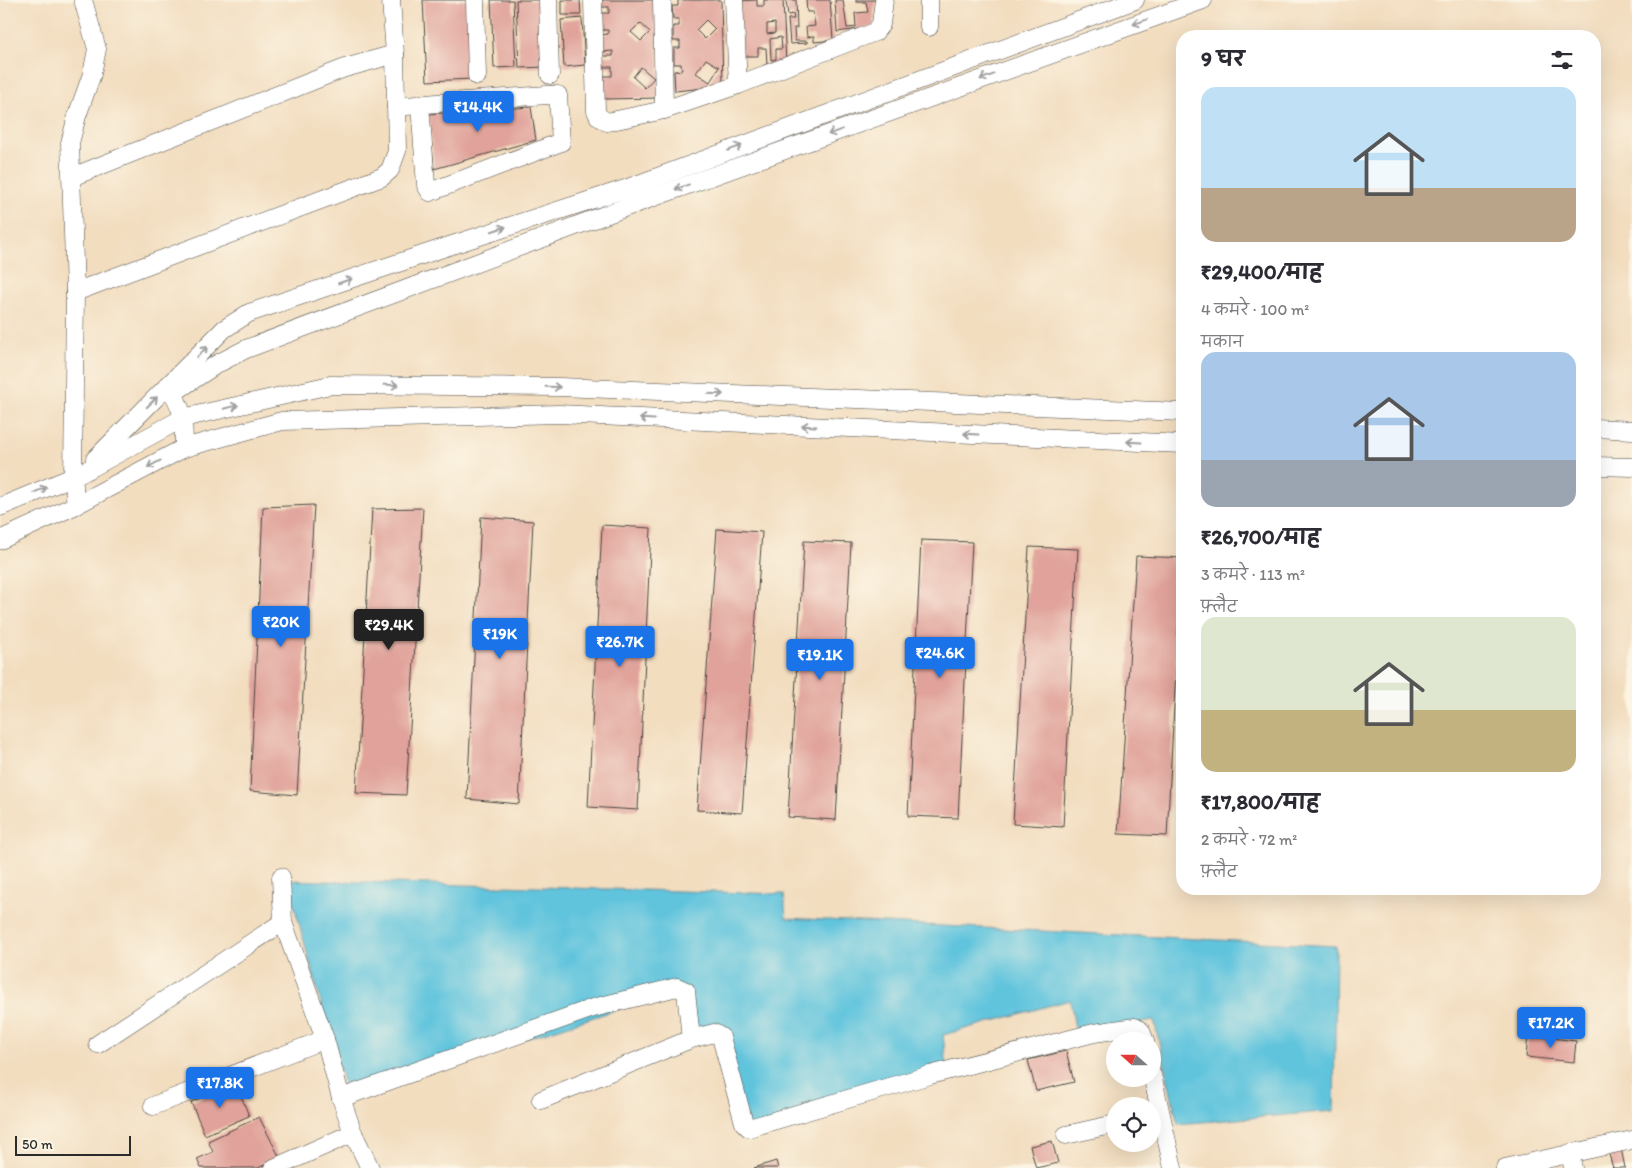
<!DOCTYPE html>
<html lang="hi">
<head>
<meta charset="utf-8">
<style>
	:root { --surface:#fff; --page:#f2f2f3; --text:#2b2b33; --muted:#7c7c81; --accent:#1a73e8 }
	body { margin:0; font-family:Itim,"Playpen Sans Deva",sans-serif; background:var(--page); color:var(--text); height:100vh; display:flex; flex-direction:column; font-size:19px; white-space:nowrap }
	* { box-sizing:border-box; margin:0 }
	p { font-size:16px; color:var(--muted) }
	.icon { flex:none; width:28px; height:28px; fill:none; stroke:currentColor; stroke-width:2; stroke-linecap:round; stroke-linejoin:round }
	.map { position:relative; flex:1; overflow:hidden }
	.details { position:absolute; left:1176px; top:30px; width:425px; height:865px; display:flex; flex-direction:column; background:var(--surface); border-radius:20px; box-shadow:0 5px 20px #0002 }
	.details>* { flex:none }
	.needle { width:32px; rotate:291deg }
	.fabs { position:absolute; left:1106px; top:1032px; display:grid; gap:10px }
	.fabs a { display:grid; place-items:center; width:55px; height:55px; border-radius:50%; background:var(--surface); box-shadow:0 5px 20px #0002; font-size:25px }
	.scale { position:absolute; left:15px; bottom:12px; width:116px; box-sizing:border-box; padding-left:5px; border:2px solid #2b2b2b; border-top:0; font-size:14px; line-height:18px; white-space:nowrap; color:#2b2b2b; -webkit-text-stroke:4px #fcf5e5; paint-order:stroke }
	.price { position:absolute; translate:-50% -42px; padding:0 11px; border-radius:5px; background:var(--accent); color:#fff; font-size:16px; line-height:32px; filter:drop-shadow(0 1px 2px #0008) }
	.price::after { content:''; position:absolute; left:50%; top:30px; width:15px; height:11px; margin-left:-8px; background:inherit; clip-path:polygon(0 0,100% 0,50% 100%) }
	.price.current { background:#222; color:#fff }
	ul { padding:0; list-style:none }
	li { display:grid; align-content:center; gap:10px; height:265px; padding:0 25px }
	li span { display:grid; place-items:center; height:155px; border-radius:15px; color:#555 }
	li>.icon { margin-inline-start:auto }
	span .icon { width:90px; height:90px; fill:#fffc; stroke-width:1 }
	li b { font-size:21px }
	h2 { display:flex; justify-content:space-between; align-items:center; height:60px; padding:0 25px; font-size:21px }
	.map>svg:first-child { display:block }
</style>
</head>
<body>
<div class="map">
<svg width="1632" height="1168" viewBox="0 0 1632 1168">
	<rect width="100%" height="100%" fill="#fcf5e5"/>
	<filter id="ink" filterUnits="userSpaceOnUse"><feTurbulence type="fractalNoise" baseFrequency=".02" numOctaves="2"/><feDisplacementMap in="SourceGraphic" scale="10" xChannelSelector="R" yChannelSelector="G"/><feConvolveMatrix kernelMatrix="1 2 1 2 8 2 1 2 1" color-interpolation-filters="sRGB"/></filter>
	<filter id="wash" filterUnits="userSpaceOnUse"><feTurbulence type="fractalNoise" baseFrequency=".0096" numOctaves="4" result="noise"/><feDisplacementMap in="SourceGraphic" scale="20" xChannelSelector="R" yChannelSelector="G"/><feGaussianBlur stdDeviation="1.12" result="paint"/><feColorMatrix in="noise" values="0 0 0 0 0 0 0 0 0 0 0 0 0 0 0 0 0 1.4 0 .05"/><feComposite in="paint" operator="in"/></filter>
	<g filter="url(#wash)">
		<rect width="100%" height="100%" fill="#f2ddbf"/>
		<!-- water -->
		<path fill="#60c4dd" stroke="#467884" d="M287,880L784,894L786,918L1336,946L1334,1111L1178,1124L1154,1020L1076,1033L1070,1000L943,1035L947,1067L743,1134L715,1027L687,1038L680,998L644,1001L347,1096Z"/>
		<g id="blocks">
			<!-- building -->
			<g fill="#e0a29a" fill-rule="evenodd">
				<path d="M423,0H469L473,79L427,81Z"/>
				<path d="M491,0H513L516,67L494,68Z"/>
				<path d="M516,0H543L546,67L519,68Z"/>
				<path d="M562,0H580L581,15H562Z"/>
				<path d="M599,0H657L660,98L604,99L603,76H612V67H603V56H613V51L601,52L600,35L608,34V30H602L601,13H609V7H599ZM640,23L650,32L641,41L631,32ZM641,67L654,78L645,88L633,77Z"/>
				<path d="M678,0H721L723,86L675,91L674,71L682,70L681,64H674V48H680V41H673V26H679V19H673L672,6H678ZM706,20L715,29L705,39L696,30ZM706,59L719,67L710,82L696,73Z"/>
				<path d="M757,0V6H764V0H783L786,64L767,65L766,48H758V56H741L739,1ZM775,23V33L767,34V24ZM781,37L782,49H776V59L771,60L770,39Z"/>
				<path d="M786,0H796L797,28H794L795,41H807V43L790,44L788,19H794L793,14L788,15Z"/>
				<path d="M806,0H830L833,40L814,42V36L807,37L806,27L815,26L813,12H807Z"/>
				<path d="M835,0H843L847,28L856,27L855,13L868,12L866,2H856V0H875L873,27L837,32Z"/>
				<path d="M582,18L585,65L564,67L561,20Z"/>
				<path d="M531,107L536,140L434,169L429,114Z"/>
				<path d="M314,505L297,795L250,791L263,507Z"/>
				<path d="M423,508L406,795L356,793L372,509Z"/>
				<path d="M481,517L533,521L519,804L467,799Z"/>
				<path d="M602,525L651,528L638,810L588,807Z"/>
				<path d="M717,529L762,532L742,813L697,810Z"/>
				<path d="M921,540L972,542L958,818L908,816Z"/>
				<path d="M804,541L851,543L836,820L788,817Z"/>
				<path d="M1029,547L1078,549L1063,827L1013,824Z"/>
				<path d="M1136,556L1182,558L1167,836L1118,834Z"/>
				<path d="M1528,1035L1576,1041L1574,1062L1526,1057Z"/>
				<path d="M1066,1051L1074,1082L1036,1091L1028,1060Z"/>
				<path d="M236,1083L249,1116L205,1135L191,1102Z"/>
				<path d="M259,1117L280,1158L258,1168H201L197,1159L213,1152L208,1141Z"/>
				<path d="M1052,1141L1058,1163L1036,1168L1030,1146Z"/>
				<path d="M1621,1148L1625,1168H1613L1608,1151Z"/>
				<path d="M776,1161L778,1168H754Z"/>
			</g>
		</g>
	</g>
	<g filter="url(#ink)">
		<use href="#blocks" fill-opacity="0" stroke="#494641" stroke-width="1"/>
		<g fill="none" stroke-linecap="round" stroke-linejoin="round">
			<defs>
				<g id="minor">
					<path d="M475,0L477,76"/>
					<path d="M548,0L550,75"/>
					<path d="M593,0L596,111L599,117L607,122L664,110L738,85L875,32L881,24L884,0"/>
					<path d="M662,0L664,110"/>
					<path d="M734,0L738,85"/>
					<path d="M929,0V27"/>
					<path d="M396,107L437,103L547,95H558L561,142L430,192L426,185L420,104"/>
					<path d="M72,177L345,68L395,54"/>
					<path d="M75,292L382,177L390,170L397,151L395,54L391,0"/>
					<path d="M168,387C184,406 184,424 184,448"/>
					<path d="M173,393L217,364L246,349L629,206L1203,0"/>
					<path d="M1595,428L1632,430"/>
					<path d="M95,459L224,329L249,313L449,246L628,188L1135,0"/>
					<path d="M1595,466L1632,467"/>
					<path d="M76,505L73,477L75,292L70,143L77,116L92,74L97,49L83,0"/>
					<path d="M0,507L80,474L183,418L330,385L560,387L1182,412"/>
					<path d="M0,540L76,505L184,448L282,421L559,414L1182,444"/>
					<path d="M281,877L283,922L325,1039L341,1098L353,1133L370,1168"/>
					<path d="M98,1044L283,922"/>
					<path d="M1152,1075L1173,1168"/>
					<path d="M341,1098L593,1008L677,987L686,991L691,1039"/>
					<path d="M541,1100L691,1039L714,1033L721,1037L744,1123L749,1128L930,1075L1094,1033L1135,1027L1141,1031L1145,1041"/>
					<path d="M153,1106L325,1039"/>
					<path d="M1066,1135L1115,1124"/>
					<path d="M1570,1153L1573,1168"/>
					<path d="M274,1168L353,1133"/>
					<path d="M1505,1168L1632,1140"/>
				</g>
			</defs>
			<!-- minor casing -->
			<use href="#minor" stroke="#494641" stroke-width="19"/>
			<!-- minor -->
			<use href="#minor" stroke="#fff" stroke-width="18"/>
		</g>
		<!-- one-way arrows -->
		<defs><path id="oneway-shaft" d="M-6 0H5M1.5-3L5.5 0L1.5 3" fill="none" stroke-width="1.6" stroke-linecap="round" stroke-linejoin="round" transform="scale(1.25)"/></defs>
		<g stroke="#a0a0a0">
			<use href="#oneway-shaft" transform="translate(1140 22) rotate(160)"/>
			<use href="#oneway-shaft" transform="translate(987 77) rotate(160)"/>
			<use href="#oneway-shaft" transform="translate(835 132) rotate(160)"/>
			<use href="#oneway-shaft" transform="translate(735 148) rotate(-20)"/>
			<use href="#oneway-shaft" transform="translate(682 187) rotate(160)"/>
			<use href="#oneway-shaft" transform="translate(499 229) rotate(-18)"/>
			<use href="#oneway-shaft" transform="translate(345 281) rotate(-19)"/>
			<use href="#oneway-shaft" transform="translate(202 352) rotate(-46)"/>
			<use href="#oneway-shaft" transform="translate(391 385) rotate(1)"/>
			<use href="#oneway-shaft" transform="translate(553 387) rotate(1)"/>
			<use href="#oneway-shaft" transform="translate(716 394) rotate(2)"/>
			<use href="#oneway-shaft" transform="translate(152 402) rotate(-45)"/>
			<use href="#oneway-shaft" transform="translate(231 407) rotate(-13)"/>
			<use href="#oneway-shaft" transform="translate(647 419) rotate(-177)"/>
			<use href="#oneway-shaft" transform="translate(809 426) rotate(-177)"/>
			<use href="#oneway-shaft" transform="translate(971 434) rotate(-177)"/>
			<use href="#oneway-shaft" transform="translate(1134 442) rotate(-177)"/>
			<use href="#oneway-shaft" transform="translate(154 464) rotate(152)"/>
			<use href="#oneway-shaft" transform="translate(40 490) rotate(-22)"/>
		</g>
	</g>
</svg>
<div class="fabs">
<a><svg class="needle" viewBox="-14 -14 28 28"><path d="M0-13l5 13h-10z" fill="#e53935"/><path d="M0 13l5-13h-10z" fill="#7c7c81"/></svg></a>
<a><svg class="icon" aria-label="locate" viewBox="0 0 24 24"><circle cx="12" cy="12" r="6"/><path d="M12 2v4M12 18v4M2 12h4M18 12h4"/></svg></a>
</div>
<div class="scale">50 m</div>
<b class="price" style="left:478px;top:133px">₹14.4K</b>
<b class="price" style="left:281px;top:648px">₹20K</b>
<b class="price current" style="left:389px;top:651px">₹29.4K</b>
<b class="price" style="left:500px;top:660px">₹19K</b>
<b class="price" style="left:620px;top:668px">₹26.7K</b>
<b class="price" style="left:940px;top:679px">₹24.6K</b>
<b class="price" style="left:820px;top:681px">₹19.1K</b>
<b class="price" style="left:1551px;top:1049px">₹17.2K</b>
<b class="price" style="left:220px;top:1109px">₹17.8K</b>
<section class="details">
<h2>9 घर<svg class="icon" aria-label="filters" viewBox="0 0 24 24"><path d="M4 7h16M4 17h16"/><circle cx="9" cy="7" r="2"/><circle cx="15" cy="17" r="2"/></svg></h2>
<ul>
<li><span style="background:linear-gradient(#bfe0f5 65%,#b9a48a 0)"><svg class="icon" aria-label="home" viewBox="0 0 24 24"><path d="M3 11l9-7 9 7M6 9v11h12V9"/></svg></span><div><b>₹29,400/माह</b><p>4 कमरे · 100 m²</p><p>मकान</p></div></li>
<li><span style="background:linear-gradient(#a9c7e8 70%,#9aa5b1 0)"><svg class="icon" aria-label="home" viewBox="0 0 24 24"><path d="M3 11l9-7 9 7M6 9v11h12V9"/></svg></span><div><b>₹26,700/माह</b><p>3 कमरे · 113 m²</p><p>फ़्लैट</p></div></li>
<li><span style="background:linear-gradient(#dfe7d0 60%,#c2b280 0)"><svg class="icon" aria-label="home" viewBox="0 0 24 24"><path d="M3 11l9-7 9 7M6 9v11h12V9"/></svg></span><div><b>₹17,800/माह</b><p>2 कमरे · 72 m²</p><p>फ़्लैट</p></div></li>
</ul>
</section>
</div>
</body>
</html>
